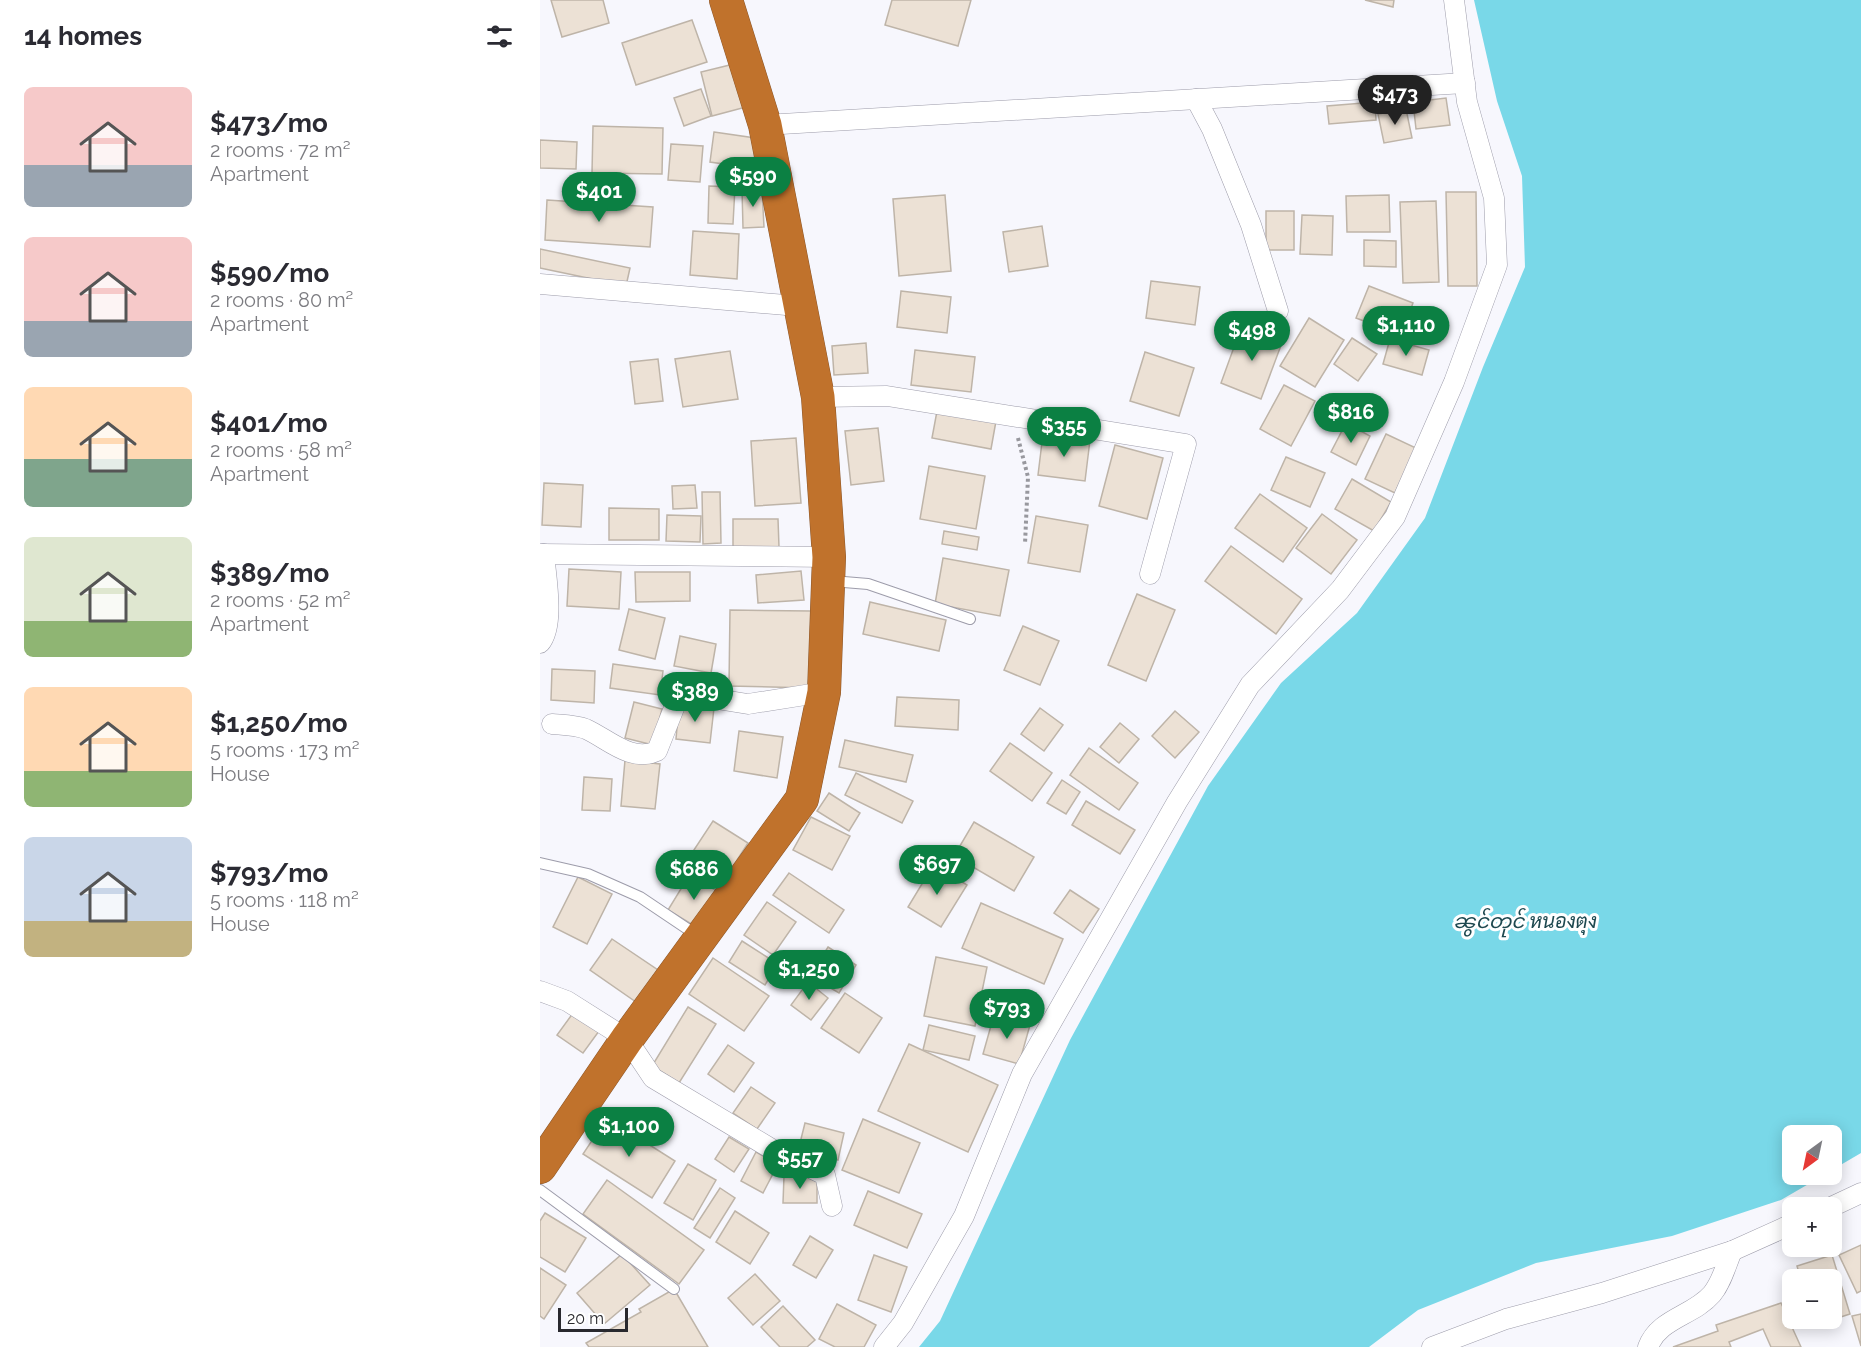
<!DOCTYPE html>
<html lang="en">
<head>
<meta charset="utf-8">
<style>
	:root { --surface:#fff; --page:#f2f2f3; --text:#2b2b33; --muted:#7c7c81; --accent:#0b8043 }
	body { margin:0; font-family:Raleway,"Noto Sans Myanmar",Sarabun,sans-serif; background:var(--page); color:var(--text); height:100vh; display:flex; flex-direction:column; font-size:22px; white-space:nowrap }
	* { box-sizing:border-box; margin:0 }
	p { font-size:20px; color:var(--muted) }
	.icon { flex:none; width:33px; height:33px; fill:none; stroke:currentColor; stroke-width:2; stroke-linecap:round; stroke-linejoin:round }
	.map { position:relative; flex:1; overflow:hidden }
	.drawer { display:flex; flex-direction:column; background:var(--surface); width:540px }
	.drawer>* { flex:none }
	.needle { width:39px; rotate:213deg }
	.fabs { position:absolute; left:1242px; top:1125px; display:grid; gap:12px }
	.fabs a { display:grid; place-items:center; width:60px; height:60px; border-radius:9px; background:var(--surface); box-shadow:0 3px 15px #0003; font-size:30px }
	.scale { position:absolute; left:18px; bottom:15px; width:70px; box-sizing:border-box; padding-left:6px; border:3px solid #29292e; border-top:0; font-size:16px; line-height:21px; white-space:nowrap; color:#29292e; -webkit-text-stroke:4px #fff; paint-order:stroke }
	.price { position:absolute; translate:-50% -51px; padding:0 14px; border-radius:21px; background:var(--accent); color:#fff; font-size:20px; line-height:39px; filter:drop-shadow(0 2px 3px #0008) }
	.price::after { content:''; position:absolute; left:50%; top:36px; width:18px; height:14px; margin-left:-9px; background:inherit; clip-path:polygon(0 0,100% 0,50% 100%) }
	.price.active { background:#222; color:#fff }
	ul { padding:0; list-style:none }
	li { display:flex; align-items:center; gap:18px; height:150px; padding:0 24px }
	li span { display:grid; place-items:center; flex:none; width:168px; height:120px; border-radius:9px; color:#555 }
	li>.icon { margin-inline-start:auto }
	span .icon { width:72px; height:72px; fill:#fffc; stroke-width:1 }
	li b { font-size:26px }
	h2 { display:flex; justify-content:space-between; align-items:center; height:72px; padding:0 24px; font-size:26px }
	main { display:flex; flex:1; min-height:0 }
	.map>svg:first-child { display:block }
</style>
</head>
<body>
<main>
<section class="drawer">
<h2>14 homes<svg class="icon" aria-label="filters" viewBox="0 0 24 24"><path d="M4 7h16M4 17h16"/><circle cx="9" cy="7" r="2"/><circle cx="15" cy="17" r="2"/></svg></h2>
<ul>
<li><span style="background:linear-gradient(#f6c9c9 65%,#9aa5b1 0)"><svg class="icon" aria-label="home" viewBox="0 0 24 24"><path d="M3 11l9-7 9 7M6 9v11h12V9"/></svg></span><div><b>$473/mo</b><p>2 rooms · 72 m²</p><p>Apartment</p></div></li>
<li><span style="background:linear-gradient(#f6c9c9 70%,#9aa5b1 0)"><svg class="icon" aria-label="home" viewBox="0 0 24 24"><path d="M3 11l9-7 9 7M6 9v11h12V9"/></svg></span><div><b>$590/mo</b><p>2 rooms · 80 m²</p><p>Apartment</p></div></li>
<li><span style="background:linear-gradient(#ffd9b3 60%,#7fa58c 0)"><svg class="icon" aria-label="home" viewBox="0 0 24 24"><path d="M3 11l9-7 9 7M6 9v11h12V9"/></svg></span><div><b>$401/mo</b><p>2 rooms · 58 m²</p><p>Apartment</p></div></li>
<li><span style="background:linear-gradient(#dfe7d0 70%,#8fb573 0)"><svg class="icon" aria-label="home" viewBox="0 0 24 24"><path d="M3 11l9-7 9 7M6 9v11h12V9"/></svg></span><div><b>$389/mo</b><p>2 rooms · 52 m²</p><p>Apartment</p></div></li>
<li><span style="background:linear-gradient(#ffd9b3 70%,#8fb573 0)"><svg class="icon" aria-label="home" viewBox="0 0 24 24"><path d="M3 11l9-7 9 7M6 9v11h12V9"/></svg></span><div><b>$1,250/mo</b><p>5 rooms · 173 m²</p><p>House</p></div></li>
<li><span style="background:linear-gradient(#c9d6e8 70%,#c2b280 0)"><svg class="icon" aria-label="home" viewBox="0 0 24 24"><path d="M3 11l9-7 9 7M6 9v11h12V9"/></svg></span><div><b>$793/mo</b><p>5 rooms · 118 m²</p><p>House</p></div></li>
</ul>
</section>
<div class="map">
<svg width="1321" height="1347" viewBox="0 0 1321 1347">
	<rect width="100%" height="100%" fill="#f7f7fd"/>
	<!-- water -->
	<path fill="#79d8e8" d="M934,0H1321V1153L1292,1170V1136H1252V1174L1284,1175L1241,1200L1132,1236L996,1263L878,1310L829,1347H379L400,1321L530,1040L668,786L741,683L817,613L885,518L943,367L985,267L982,176L957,101Z"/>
	<!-- building -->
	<g fill="#ece1d5" stroke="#beb4a8" stroke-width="1.5">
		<path d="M11,0H63L69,23L22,37Z"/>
		<path d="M352,0H431L418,46L345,25Z"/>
		<path d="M825,0H854L853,7Z"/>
		<path d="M152,20L167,62L96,85L82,43Z"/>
		<path d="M194,64L206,107L172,116L161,72Z"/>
		<path d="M161,89L171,116L144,126L134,98Z"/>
		<path d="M906,98L910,125L876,129L873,102Z"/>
		<path d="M835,102L836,120L789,124L787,106Z"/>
		<path d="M866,109L872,138L844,143L838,114Z"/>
		<path d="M53,126L123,128L122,174L52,173Z"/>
		<path d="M174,132L222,139L218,169L170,162Z"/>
		<path d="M0,140L37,142L36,169L0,168Z"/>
		<path d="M131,144L163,146L160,182L128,180Z"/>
		<path d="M169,186L195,187L193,224L168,223Z"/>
		<path d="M202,189H222L224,227L203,228Z"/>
		<path d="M906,192H936L937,286H908Z"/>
		<path d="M405,195L411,271L359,276L353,199Z"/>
		<path d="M849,195L850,232H807L806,196Z"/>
		<path d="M7,200L113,207L110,247L5,240Z"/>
		<path d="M896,201L899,282L863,283L860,202Z"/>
		<rect x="726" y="211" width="28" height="39"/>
		<path d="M762,215L793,216L792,255L760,254Z"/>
		<path d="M502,226L508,266L469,272L463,232Z"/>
		<path d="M153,231L199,234L197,279L150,275Z"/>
		<path d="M824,240L856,241V267L824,266Z"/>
		<path d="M0,249L90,268L86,286L0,268Z"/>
		<path d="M611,281L660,287L655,325L606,318Z"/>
		<path d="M829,286L873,303L861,335L816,318Z"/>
		<path d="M361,291L411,297L407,333L357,327Z"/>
		<path d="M769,318L804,340L775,387L740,366Z"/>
		<path d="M702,325L743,340L721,399L681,383Z"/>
		<path d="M812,338L837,354L818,381L794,364Z"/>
		<path d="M850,339L889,350L882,375L843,364Z"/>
		<path d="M326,343L328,373L294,375L292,346Z"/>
		<path d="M375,350L435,357L431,392L371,385Z"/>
		<path d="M190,351L198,399L143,407L135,359Z"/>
		<path d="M605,352L654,368L639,416L590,401Z"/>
		<path d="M118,359L123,401L95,404L90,362Z"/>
		<path d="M744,385L775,401L751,446L720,429Z"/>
		<path d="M397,411L456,421L451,449L392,438Z"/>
		<path d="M806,423L830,436L816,465L791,452Z"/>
		<path d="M338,428L344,481L311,485L305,431Z"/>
		<path d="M503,434L550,440L545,481L498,475Z"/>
		<path d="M846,434L876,448L855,493L825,479Z"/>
		<path d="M256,438L261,503L215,506L211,441Z"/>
		<path d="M575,445L623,458L607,519L559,506Z"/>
		<path d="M746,457L785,473L770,507L731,490Z"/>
		<path d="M389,466L445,476L436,529L380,519Z"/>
		<path d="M812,479L851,502L834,531L795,509Z"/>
		<path d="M4,483L43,485L41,527L2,525Z"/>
		<path d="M155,485L157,508L133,509L132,486Z"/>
		<path d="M162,492H180L181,543L163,544Z"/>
		<path d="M720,494L767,528L743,562L695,528Z"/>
		<path d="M69,508L119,509V540H69Z"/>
		<path d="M782,514L817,540L791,574L756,548Z"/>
		<path d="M127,515L161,516L160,542L126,541Z"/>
		<path d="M496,516L548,525L540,572L488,563Z"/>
		<path d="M193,519H238L239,547H193Z"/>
		<path d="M404,531L439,537L437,550L402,544Z"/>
		<path d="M691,546L762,599L736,634L665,581Z"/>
		<path d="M403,558L469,570L460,616L395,604Z"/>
		<path d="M29,569L81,572L79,609L27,606Z"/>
		<path d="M261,571L264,600L218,603L216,575Z"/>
		<path d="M95,572H150V601L96,602Z"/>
		<path d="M597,594L635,610L606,681L568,665Z"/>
		<path d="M330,602L406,620L399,651L323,634Z"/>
		<path d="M89,609L125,618L115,659L79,650Z"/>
		<path d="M190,610L272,611L270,688L189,686Z"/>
		<path d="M483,626L519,641L500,685L464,670Z"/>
		<path d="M140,636L176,644L171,673L134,666Z"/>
		<path d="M73,664L123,671L120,695L70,688Z"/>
		<path d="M12,669L55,671L54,703L11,700Z"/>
		<path d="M357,697L419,700L418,730L355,726Z"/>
		<path d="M94,702L122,709L113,745L85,738Z"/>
		<path d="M139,704L174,708L170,743L136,739Z"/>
		<path d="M500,708L523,725L504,751L481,734Z"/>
		<path d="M635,711L659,732L635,758L612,736Z"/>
		<path d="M580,723L599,739L579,763L560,747Z"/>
		<path d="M199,731L243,737L237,778L194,771Z"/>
		<path d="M305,740L373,755L366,782L299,767Z"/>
		<path d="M470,743L512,773L492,801L450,771Z"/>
		<path d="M549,748L598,783L579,810L530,775Z"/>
		<path d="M85,760L120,764L115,809L81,806Z"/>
		<path d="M316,773L373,801L362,823L305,795Z"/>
		<path d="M44,777L72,779L70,811L42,810Z"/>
		<path d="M522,780L540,792L526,814L507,803Z"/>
		<path d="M289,793L320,813L309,831L277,811Z"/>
		<path d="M546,801L595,830L580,854L532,825Z"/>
		<path d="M271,817L310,836L292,870L253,850Z"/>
		<path d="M173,821L208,843L181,885L146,862Z"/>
		<path d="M434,822L494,857L474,891L414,856Z"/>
		<path d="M394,864L427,885L401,927L368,907Z"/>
		<path d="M249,873L304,910L289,933L233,895Z"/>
		<path d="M150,874L180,893L158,928L128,910Z"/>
		<path d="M38,877L72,894L47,944L13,927Z"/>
		<path d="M530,890L559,909L543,933L514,913Z"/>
		<path d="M227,902L256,922L233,955L204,935Z"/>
		<path d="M441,903L523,939L504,984L422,948Z"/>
		<path d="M72,939L118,970L96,1002L50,970Z"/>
		<path d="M202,941L238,964L225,985L189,962Z"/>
		<path d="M288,947L316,965L299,993L270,976Z"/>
		<path d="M396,957L447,967L435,1026L384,1016Z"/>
		<path d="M173,958L229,996L204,1031L149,994Z"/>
		<path d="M268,982L288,998L271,1020L251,1005Z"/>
		<path d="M305,993L342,1018L319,1053L281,1028Z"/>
		<path d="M148,1007L176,1024L139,1083L112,1066Z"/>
		<path d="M36,1009L62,1027L43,1053L17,1035Z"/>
		<path d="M454,1015L490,1025L479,1064L443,1054Z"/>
		<path d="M389,1025L435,1036L429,1060L383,1050Z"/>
		<path d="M369,1044L458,1085L428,1152L338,1111Z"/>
		<path d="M188,1045L214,1063L194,1092L168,1074Z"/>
		<path d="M211,1087L235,1103L217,1129L193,1113Z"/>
		<path d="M67,1118L135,1161L112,1198L43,1154Z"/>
		<path d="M323,1119L380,1143L359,1193L302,1170Z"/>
		<path d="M265,1123L304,1133L298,1160L258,1151Z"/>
		<path d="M189,1137L209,1149L194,1172L175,1159Z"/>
		<path d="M216,1152L238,1164L223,1193L201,1181Z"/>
		<path d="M148,1164L176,1180L153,1220L124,1203Z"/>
		<path d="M244,1176H277V1203H243Z"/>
		<path d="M67,1180L164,1250L139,1284L43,1214Z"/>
		<path d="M180,1188L195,1198L170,1238L154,1228Z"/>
		<path d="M328,1191L382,1214L367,1248L314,1225Z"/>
		<path d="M195,1211L229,1233L210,1264L176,1242Z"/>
		<path d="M5,1213L46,1238L25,1272L0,1257V1221Z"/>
		<path d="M270,1236L293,1250L276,1278L253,1265Z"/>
		<path d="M1321,1245V1291L1317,1293L1299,1255Z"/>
		<path d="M82,1254L110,1285L64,1324L37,1293Z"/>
		<path d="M334,1255L367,1267L351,1312L318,1300Z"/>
		<path d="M1292,1255L1310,1314L1276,1325L1274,1318H1292V1280H1261L1257,1266Z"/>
		<path d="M0,1268L26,1285L4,1319L0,1316Z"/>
		<path d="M215,1274L240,1301L213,1325L188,1298Z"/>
		<path d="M134,1289L168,1347H49L46,1343L101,1312L99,1309Z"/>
		<path d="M1241,1303L1261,1347H1231L1223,1329L1189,1342L1191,1347H1133L1178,1331L1176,1325Z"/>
		<path d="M297,1304L336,1325L324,1347H295L279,1339Z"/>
		<path d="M243,1306L275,1340L267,1347H240L221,1327Z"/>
		<path d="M1321,1314V1346L1312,1316Z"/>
	</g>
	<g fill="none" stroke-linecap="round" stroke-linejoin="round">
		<defs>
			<g id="lane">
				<path d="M292,581L328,584L430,619"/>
				<path d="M0,863L48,874L100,897L158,936"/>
				<path d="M0,1190L134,1289"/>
			</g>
			<g id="street">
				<path d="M656,99L672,129L711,225L738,311"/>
				<path d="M225,125L925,83"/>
				<path d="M0,284L258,306"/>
				<path d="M278,397L347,396L646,444L610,574"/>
				<path d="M0,554L289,557"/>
				<path d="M0,643C15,626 6,576 4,554"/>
				<path d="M12,724C23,725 35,725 46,729C68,739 91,763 117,751L136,703L146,694L208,704L284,692"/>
				<path d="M0,991L27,1001L87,1039L113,1078L235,1151L285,1175L292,1206"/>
				<path d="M1289,1208L1321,1193"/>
				<path d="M344,1347L363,1323L424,1216L482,1074L637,802L710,685L800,590L855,517L914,382L957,265L954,198L927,102L914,0"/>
				<path d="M892,1347L966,1319L1062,1293L1192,1251L1252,1224"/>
				<path d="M1108,1347C1119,1318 1153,1316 1172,1294C1182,1282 1186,1265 1192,1251"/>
			</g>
			<path id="highway" d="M0,1167L87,1039L262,799L284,692L289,557L278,397L225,125L186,0"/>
		</defs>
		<!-- lane casing -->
		<use href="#lane" stroke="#9d9caa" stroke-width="12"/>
		<!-- street casing -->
		<use href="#street" stroke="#9d9caa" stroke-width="21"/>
		<!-- highway casing -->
		<use href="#highway" stroke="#8b582d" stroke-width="34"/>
		<!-- path -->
		<path stroke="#98989e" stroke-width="4" stroke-dasharray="3 3" stroke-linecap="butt" d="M478,438L488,477L485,544"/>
		<!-- lane -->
		<use href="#lane" stroke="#fff" stroke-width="10"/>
		<!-- street -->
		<use href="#street" stroke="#fff" stroke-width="20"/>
		<!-- highway -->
		<use href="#highway" stroke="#c0722c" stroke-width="33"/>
	</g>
	<g text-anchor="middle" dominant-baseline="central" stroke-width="6" stroke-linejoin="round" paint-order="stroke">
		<!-- water labels -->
		<g font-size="20" font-style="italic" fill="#1e4950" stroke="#fff">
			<text x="985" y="921">ၼွင်တုင် หนองตุง</text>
		</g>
	</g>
</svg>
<div class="fabs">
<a><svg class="needle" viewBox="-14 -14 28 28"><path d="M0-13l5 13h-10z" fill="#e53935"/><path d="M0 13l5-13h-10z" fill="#7c7c81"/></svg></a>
<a>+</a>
<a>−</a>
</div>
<div class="scale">20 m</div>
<b class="price active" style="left:855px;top:126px">$473</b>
<b class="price" style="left:213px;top:208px">$590</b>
<b class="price" style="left:59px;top:223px">$401</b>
<b class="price" style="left:866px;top:357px">$1,110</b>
<b class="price" style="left:712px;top:362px">$498</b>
<b class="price" style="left:811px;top:444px">$816</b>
<b class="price" style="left:524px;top:458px">$355</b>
<b class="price" style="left:155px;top:723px">$389</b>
<b class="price" style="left:397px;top:896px">$697</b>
<b class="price" style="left:154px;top:901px">$686</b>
<b class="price" style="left:269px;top:1001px">$1,250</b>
<b class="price" style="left:467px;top:1040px">$793</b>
<b class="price" style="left:89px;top:1158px">$1,100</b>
<b class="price" style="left:260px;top:1190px">$557</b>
</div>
</main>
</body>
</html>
